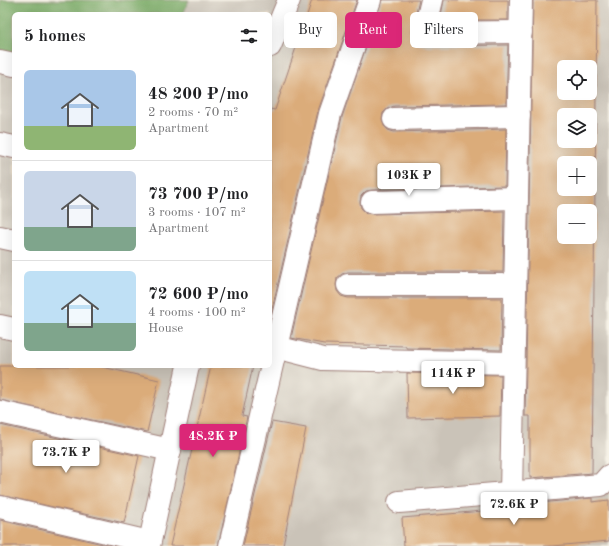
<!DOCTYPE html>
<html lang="en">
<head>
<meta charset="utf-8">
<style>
	:root { --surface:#fff; --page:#f6f6f6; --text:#202124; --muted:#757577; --line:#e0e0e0; --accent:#db2777 }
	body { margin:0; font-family:"Old Standard TT",serif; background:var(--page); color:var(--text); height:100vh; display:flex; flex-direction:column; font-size:15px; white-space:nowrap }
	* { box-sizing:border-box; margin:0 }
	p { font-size:13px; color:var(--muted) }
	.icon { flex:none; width:22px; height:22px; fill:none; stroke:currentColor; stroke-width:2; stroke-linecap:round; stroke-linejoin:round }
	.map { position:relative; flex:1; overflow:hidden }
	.panel { position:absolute; left:12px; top:12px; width:260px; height:356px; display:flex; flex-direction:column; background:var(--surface); border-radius:6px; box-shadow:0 4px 16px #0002 }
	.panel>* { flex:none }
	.guide { position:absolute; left:284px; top:12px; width:265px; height:36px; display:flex; gap:8px }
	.buttons { position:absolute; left:557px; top:60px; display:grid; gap:8px }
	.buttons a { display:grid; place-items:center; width:40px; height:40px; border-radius:6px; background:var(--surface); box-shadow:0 4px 16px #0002; font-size:20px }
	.price { position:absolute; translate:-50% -34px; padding:0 9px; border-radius:4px; background:#fff; color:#222; font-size:13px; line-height:26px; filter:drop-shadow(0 1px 2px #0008) }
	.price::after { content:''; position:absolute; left:50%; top:24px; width:12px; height:9px; margin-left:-6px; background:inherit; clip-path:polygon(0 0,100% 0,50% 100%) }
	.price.selected { background:var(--accent); color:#fff }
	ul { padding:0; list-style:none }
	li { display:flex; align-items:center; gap:12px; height:100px; padding:0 12px }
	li+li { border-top:1px solid var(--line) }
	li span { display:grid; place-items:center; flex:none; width:112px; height:80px; border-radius:6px; color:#555 }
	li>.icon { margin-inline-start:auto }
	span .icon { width:48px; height:48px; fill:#fffc; stroke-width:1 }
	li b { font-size:17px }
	h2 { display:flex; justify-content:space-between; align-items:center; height:48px; padding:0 12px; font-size:17px }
	.chip { padding:0 14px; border-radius:6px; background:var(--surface); box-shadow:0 4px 16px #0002; font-size:14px; line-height:36px }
	.chip.selected { background:var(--accent); color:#fff }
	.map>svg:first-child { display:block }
</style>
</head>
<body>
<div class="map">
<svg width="609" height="546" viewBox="0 0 609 546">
	<rect width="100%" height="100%" fill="#f7f3e8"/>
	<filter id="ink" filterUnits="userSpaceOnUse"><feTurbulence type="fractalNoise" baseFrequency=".025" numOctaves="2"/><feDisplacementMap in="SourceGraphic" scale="8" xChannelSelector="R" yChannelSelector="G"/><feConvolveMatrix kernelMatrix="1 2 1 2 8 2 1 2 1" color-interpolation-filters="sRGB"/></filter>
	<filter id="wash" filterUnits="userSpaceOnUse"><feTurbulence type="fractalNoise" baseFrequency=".012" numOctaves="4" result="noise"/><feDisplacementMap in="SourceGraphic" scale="16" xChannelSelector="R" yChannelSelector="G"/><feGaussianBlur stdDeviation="0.9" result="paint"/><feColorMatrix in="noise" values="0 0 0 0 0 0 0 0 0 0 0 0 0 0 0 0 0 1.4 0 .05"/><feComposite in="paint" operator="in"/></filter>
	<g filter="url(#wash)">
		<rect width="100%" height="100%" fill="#f5e2ca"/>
		<!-- industrial -->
		<path fill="#cac3b8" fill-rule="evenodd" d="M0,0H609V546H0ZM14,14H270V366H14ZM564,67H590V93H564ZM564,115H590V141H564ZM564,163H590V189H564ZM564,211H590V237H564Z"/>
		<!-- forest -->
		<path fill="#78aa65" stroke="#616448" d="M0,0H189L183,14H14V57L0,54Z"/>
		<g id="blocks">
			<!-- building -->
			<g fill="#dbac7a" fill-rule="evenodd">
				<path d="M312,0H357L318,111L270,318V109L275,110Z"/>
				<path d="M382,0H419L412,31L413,38L417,44L424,46L508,45L506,104L394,106L387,109L383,113L382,119L384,126L388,130L394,132L506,129L505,186L372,190L366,191L361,196L360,202L361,208L366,213L372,214L504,211L503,272H348L342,274L337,278L336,285L337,291L341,296L348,298H502L501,350L406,348V346L324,344L291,338L342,117Z"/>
				<path d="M444,0H508V20H440Z"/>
				<path d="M533,0H597L592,473L530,478V416H525ZM564,67H590V93H564ZM564,115H590V141H564ZM564,163H590V189H564ZM564,211H590V237H564Z"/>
				<path d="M0,366H98L159,380L147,432L0,400Z"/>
				<path d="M211,366H253L242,416L247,417L218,546H170Z"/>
				<path d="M407,373L501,375L500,416L408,418Z"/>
				<path d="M272,422L306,428L283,546H243Z"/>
				<path d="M0,425L139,456L124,523L0,495Z"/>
				<path d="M592,498V502L609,500V541L553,546H404L402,518L529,507V504Z"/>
				<path d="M0,520L111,546H0Z"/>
			</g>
		</g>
	</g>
	<g filter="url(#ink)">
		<use href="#blocks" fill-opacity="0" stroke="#a0807a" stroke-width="1"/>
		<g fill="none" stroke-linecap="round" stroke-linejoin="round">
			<defs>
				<g id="minor">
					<path d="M432,0L424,33L521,32"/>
					<path d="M270,46L289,0"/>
					<path d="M0,62L14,65"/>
					<path d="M394,119L519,116"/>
					<path d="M0,144L14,147"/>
					<path d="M372,202L517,198"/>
					<path d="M0,237L14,240"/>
					<path d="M348,285H515"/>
					<path d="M0,326L14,329"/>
					<path d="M276,347L323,359L513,363"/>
					<path d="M0,412L170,450"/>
					<path d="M511,493L521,0"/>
					<path d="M399,502L601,485L609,476"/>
					<path d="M0,507L149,542"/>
					<path d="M149,546L188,366"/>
					<path d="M230,546L330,114L370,0"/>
				</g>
			</defs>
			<!-- minor casing -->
			<use href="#minor" stroke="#a0807a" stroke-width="24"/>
			<!-- minor -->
			<use href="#minor" stroke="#fff" stroke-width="22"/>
		</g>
	</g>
</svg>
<div class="buttons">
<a><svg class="icon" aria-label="locate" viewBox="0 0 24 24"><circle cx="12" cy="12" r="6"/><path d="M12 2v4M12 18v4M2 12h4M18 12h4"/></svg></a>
<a><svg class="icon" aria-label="layers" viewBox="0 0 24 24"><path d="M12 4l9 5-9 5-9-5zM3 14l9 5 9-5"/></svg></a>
<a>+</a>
<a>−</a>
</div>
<b class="price" style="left:409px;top:197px">103K ₽</b>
<b class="price" style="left:453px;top:395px">114K ₽</b>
<b class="price selected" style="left:213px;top:458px">48.2K ₽</b>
<b class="price" style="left:66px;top:474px">73.7K ₽</b>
<b class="price" style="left:514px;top:526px">72.6K ₽</b>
<div class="guide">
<a class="chip">Buy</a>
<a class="chip selected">Rent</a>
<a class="chip">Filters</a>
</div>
<section class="panel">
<h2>5 homes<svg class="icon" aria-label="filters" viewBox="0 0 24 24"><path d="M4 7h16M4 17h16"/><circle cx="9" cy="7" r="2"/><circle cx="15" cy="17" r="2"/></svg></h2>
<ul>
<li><span style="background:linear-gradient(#a9c7e8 70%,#8fb573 0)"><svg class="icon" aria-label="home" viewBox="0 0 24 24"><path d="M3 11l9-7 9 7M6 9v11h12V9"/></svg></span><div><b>48 200 ₽/mo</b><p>2 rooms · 70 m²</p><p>Apartment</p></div></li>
<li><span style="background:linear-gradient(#c9d6e8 70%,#7fa58c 0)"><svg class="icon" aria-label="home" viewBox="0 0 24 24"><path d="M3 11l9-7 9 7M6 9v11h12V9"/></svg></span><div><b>73 700 ₽/mo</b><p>3 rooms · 107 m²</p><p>Apartment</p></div></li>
<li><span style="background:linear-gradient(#bfe0f5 65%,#7fa58c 0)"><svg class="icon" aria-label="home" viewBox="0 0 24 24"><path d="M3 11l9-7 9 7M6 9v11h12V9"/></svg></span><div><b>72 600 ₽/mo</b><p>4 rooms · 100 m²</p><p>House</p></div></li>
</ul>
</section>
</div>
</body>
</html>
